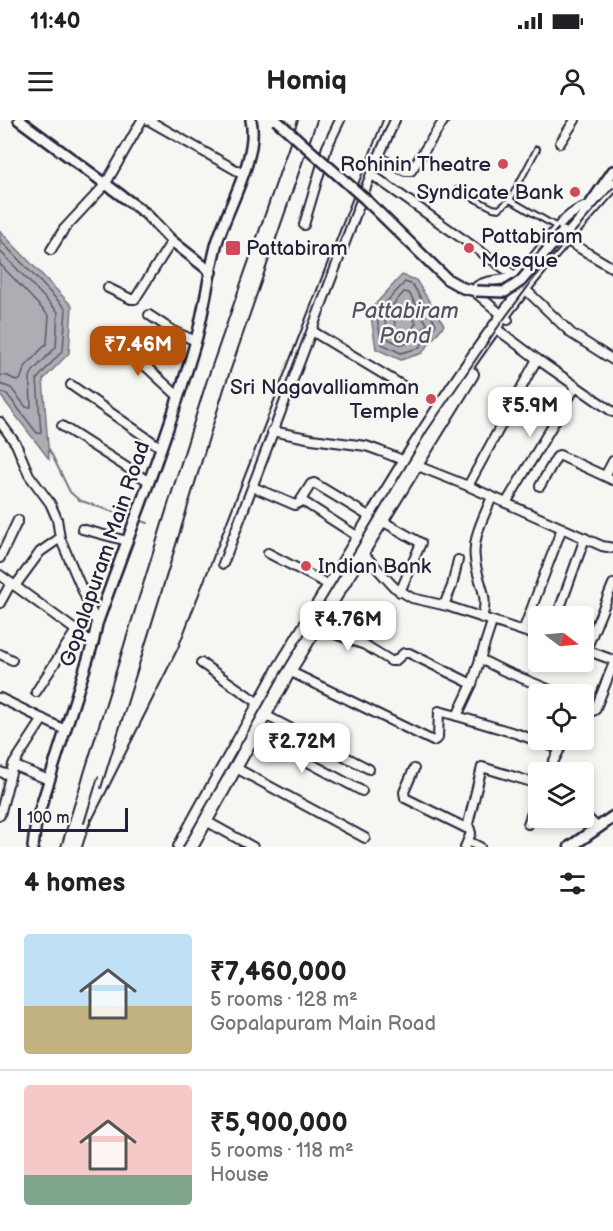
<!DOCTYPE html>
<html lang="en">
<head>
<meta charset="utf-8">
<style>
	:root { --surface:#fff; --page:#f6f6f6; --text:#202124; --muted:#757577; --line:#e0e0e0; --accent:#b45309 }
	body { margin:0; font-family:"Balsamiq Sans",sans-serif; background:var(--page); color:var(--text); height:100vh; display:flex; flex-direction:column; font-size:22px; white-space:nowrap }
	* { box-sizing:border-box; margin:0 }
	p { font-size:20px; color:var(--muted) }
	.icon { flex:none; width:33px; height:33px; fill:none; stroke:currentColor; stroke-width:2; stroke-linecap:round; stroke-linejoin:round }
	.map { position:relative; height:727px; overflow:hidden }
	.sheet { display:flex; flex-direction:column; background:var(--surface); flex:1 }
	.sheet>* { flex:none }
	.needle { width:39px; rotate:106deg }
	.fabs { position:absolute; left:528px; top:486px; display:grid; gap:12px }
	.fabs a { display:grid; place-items:center; width:66px; height:66px; border-radius:6px; background:var(--surface); box-shadow:0 3px 9px #0003; font-size:30px }
	.scale { position:absolute; left:18px; bottom:15px; width:110px; box-sizing:border-box; padding-left:6px; border:3px solid #22223b; border-top:0; font-size:16px; line-height:21px; white-space:nowrap; color:#22223b; -webkit-text-stroke:4px #f6f6f2; paint-order:stroke }
	.price { position:absolute; translate:-50% -51px; padding:0 14px; border-radius:12px; background:#fff; color:#222; font-size:20px; line-height:39px; filter:drop-shadow(0 2px 3px #0008) }
	.price::after { content:''; position:absolute; left:50%; top:36px; width:18px; height:14px; margin-left:-9px; background:inherit; clip-path:polygon(0 0,100% 0,50% 100%) }
	.price.current { background:var(--accent); color:#fff }
	ul { padding:0; list-style:none }
	li { display:flex; align-items:center; gap:18px; height:150px; padding:0 24px }
	li+li { border-top:2px solid var(--line) }
	li span { display:grid; place-items:center; flex:none; width:168px; height:120px; border-radius:6px; color:#555 }
	li>.icon { margin-inline-start:auto }
	span .icon { width:72px; height:72px; fill:#fffc; stroke-width:1 }
	li b { font-size:26px }
	h2 { display:flex; justify-content:space-between; align-items:center; height:72px; padding:0 24px; font-size:26px }
	.status { display:flex; justify-content:space-between; align-items:center; height:42px; padding:0 30px; background:var(--surface); direction:ltr }
	.status svg { height:16px; fill:currentColor }
	header { display:flex; justify-content:space-between; align-items:center; height:78px; padding:0 24px; background:var(--surface); font-size:27px; font-weight:600 }
	.map>svg:first-child { display:block }
</style>
</head>
<body>
<div class="status"><b>11:40</b><svg viewBox="0 0 49 12"><path d="M0 12V9h3v3zM5 12V6h3v6zM10 12V3h3v9zM15 12V0h3v12zM26 1h20v11H26zM47 4h2v5h-2z"/></svg></div>
<header><svg class="icon" aria-label="menu" viewBox="0 0 24 24"><path d="M4 6h16M4 12h16M4 18h16"/></svg>Homiq<svg class="icon" aria-label="person" viewBox="0 0 24 24"><circle cx="12" cy="8" r="4"/><path d="M4 21q1-7 8-7t8 7"/></svg></header>
<div class="map">
<svg width="613" height="727" viewBox="0 0 613 727">
	<rect width="100%" height="100%" fill="#f6f6f2"/>
	<filter id="ink" filterUnits="userSpaceOnUse"><feTurbulence type="fractalNoise" baseFrequency=".0167" numOctaves="2"/><feDisplacementMap in="SourceGraphic" scale="12" xChannelSelector="R" yChannelSelector="G"/><feConvolveMatrix kernelMatrix="1 2 1 2 8 2 1 2 1" color-interpolation-filters="sRGB"/></filter>
	<g filter="url(#ink)">
		<!-- water -->
		<g fill="#adadb3" stroke="#757583" stroke-width="1.5">
			<path d="M0,111L72,186L69,233L43,260L49,339L0,275Z"/>
			<path d="M402,155L416,160L444,205L422,233L401,240L376,229L370,190Z"/>
		</g>
		<g fill="none" stroke-linecap="round" stroke-linejoin="round">
			<!-- shore -->
			<g stroke="#5a5a6b" stroke-width="1.5">
				<path d="M0,120L66,189L63,230L37,259L41,313H37L7,274L0,272"/>
				<path d="M0,131L58,192L56,227L33,251L30,257L31,287H26L11,268L0,264"/>
				<path d="M0,144L49,196L47,223L25,247L20,260L17,261L8,256L0,255"/>
				<path d="M405,162L413,165L436,204L419,228L401,233L382,224L376,193Z"/>
				<path d="M404,172L409,173L427,204L414,221L402,225L388,219L384,195Z"/>
				<path d="M403,187L407,188L416,203L409,214L402,216L396,213L394,198Z"/>
			</g>
			<!-- stream -->
			<g stroke="#757583" stroke-width="2">
				<path d="M49,329L70,372L79,380L116,393"/>
				<path d="M139,400L148,403"/>
			</g>
			<defs>
				<g id="service">
					<path d="M457,70L493,88L499,89L510,80L537,29"/>
					<path d="M510,80L557,107"/>
				</g>
				<g id="minor">
					<path d="M148,0L243,54"/>
					<path d="M560,23L575,0"/>
					<path d="M378,37L405,51H411L444,0"/>
					<path d="M371,54L515,156"/>
					<path d="M304,105L327,27L340,0"/>
					<path d="M566,120L613,148"/>
					<path d="M51,130L64,109L105,65L142,0"/>
					<path d="M108,168L131,179H135L172,121"/>
					<path d="M524,168L572,214L613,240"/>
					<path d="M149,195L175,212L196,221"/>
					<path d="M508,200L477,174V166C488,158 505,163 517,154C542,137 557,92 590,85"/>
					<path d="M494,207L537,239"/>
					<path d="M312,211L403,266"/>
					<path d="M116,219L178,276"/>
					<path d="M71,265L160,327"/>
					<path d="M0,302L16,324L29,355L50,383L57,399L60,418L97,504"/>
					<path d="M62,306L148,361"/>
					<path d="M272,311L312,319L366,326L380,331L468,366L602,426L613,428"/>
					<path d="M605,356L613,341"/>
					<path d="M468,366L537,239L613,292"/>
					<path d="M540,366L556,338L559,335L613,360"/>
					<path d="M253,367L295,385L299,383L311,364L314,363L372,398"/>
					<path d="M301,380L360,418"/>
					<path d="M506,383L576,266"/>
					<path d="M382,401L421,423L400,472"/>
					<path d="M82,409L127,421"/>
					<path d="M362,432L394,467L412,478L447,486L538,516"/>
					<path d="M268,433L331,466"/>
					<path d="M0,438L18,400"/>
					<path d="M223,444L371,54L395,0"/>
					<path d="M0,455L93,523"/>
					<path d="M15,466L40,432L60,418"/>
					<path d="M0,483L11,463"/>
					<path d="M444,485L452,466L458,440"/>
					<path d="M557,496L585,418"/>
					<path d="M482,498C490,474 477,462 475,439C472,417 484,397 492,377"/>
					<path d="M492,502L472,564L457,596L518,614L560,629L564,620"/>
					<path d="M316,507L365,525L391,541H395L404,533H409L472,564"/>
					<path d="M523,511L562,408"/>
					<path d="M584,530H586L613,464"/>
					<path d="M586,530L613,540"/>
					<path d="M0,534L12,540"/>
					<path d="M480,539L502,550L560,574"/>
					<path d="M201,543L260,584"/>
					<path d="M287,550L433,621L438,618L439,591L457,596"/>
					<path d="M36,572L77,509"/>
					<path d="M0,578L65,610"/>
					<path d="M584,588L591,592L595,590L613,545"/>
					<path d="M265,595L369,649"/>
					<path d="M254,613L362,671"/>
					<path d="M13,645L49,660"/>
					<path d="M236,648L365,718"/>
					<path d="M414,649L404,672L405,678L470,710"/>
					<path d="M0,652L9,655"/>
					<path d="M548,652L560,629"/>
					<path d="M584,694L598,708"/>
					<path d="M0,695L13,645L43,599"/>
					<path d="M204,700L253,727"/>
					<path d="M528,704L538,676"/>
					<path d="M468,721L480,727"/>
					<path d="M465,727L471,713L468,704L482,647L538,664"/>
				</g>
				<g id="tertiary">
					<path d="M19,0L145,93L172,121L211,152"/>
					<path d="M591,83L613,51"/>
					<path d="M447,159L463,168L476,171"/>
					<path d="M33,727L36,702L93,523L97,504C130,411 167,319 195,224C204,192 208,158 216,126C226,89 259,38 251,0"/>
				</g>
				<path id="secondary" d="M570,727L613,697"/>
				<g id="trunk">
					<path d="M180,727C211,667 247,609 279,549C350,435 415,317 494,208C530,157 572,112 613,65"/>
					<path d="M191,727L289,551L472,254"/>
				</g>
			</defs>
			<!-- service casing -->
			<use href="#service" stroke="#22223b" stroke-width="8"/>
			<!-- minor casing -->
			<use href="#minor" stroke="#22223b" stroke-width="12"/>
			<!-- tertiary casing -->
			<use href="#tertiary" stroke="#22223b" stroke-width="14"/>
			<!-- secondary casing -->
			<use href="#secondary" stroke="#22223b" stroke-width="15"/>
			<!-- trunk casing -->
			<use href="#trunk" stroke="#22223b" stroke-width="16"/>
			<!-- service -->
			<use href="#service" stroke="#f6f6f2" stroke-width="4"/>
			<!-- minor -->
			<use href="#minor" stroke="#f6f6f2" stroke-width="8"/>
			<!-- tertiary -->
			<use href="#tertiary" stroke="#f6f6f2" stroke-width="9"/>
			<!-- secondary -->
			<use href="#secondary" stroke="#f6f6f2" stroke-width="10"/>
			<!-- trunk -->
			<use href="#trunk" stroke="#f6f6f2" stroke-width="12"/>
			<!-- rail -->
			<g stroke="#22223b" stroke-width="2">
				<path d="M101,668L224,269L317,0"/>
				<path d="M84,703L98,657"/>
				<path d="M89,706L178,528L383,0"/>
				<path d="M61,727L206,263L298,0"/>
				<path d="M82,727L91,699"/>
				<path d="M183,727L281,553L427,311L498,207L535,157L613,68"/>
			</g>
			<defs>
				<g id="tertiary-bridge">
					<path d="M276,0L365,79L447,159"/>
					<path d="M476,171L505,172L521,161L563,112"/>
				</g>
			</defs>
			<!-- tertiary-bridge casing -->
			<use href="#tertiary-bridge" stroke="#22223b" stroke-width="14" stroke-linecap="butt"/>
			<!-- tertiary-bridge -->
			<use href="#tertiary-bridge" stroke="#f6f6f2" stroke-width="9"/>
		</g>
	</g>
	<!-- markers -->
	<g fill="#d1495b" stroke="#f6f6f2" stroke-width="2">
		<circle cx="503" cy="44" r="6"/>
		<circle cx="575" cy="72" r="6"/>
		<rect x="225" y="120" width="16" height="16" rx="3"/>
		<circle cx="469" cy="128" r="6"/>
		<circle cx="431" cy="279" r="6"/>
		<circle cx="306" cy="446" r="6"/>
	</g>
	<g text-anchor="middle" dominant-baseline="central" stroke-width="5" stroke-linejoin="round" paint-order="stroke">
		<!-- poi labels -->
		<g font-size="21" fill="#22223b" stroke="#f6f6f2" text-anchor="end">
			<text x="491" y="44">Rohinin Theatre</text>
			<text x="563" y="72">Syndicate Bank</text>
			<text x="481" y="116" text-anchor="start">Pattabiram<tspan x="481" dy="24">Mosque</tspan></text>
			<text x="246" y="128" text-anchor="start">Pattabiram</text>
			<text x="419" y="267">Sri Nagavalliamman<tspan x="419" dy="24">Temple</tspan></text>
			<text x="318" y="446" text-anchor="start">Indian Bank</text>
		</g>
		<!-- street labels -->
		<g font-size="21" fill="#22223b" stroke="#f6f6f2">
			<text transform="translate(105 434) rotate(-71)">Gopalapuram Main Road</text>
		</g>
		<!-- water labels -->
		<g font-size="22" font-style="italic" fill="#535365" stroke="#f6f6f2">
			<text x="405" y="191">Pattabiram<tspan x="405" dy="25">Pond</tspan></text>
		</g>
	</g>
</svg>
<div class="fabs">
<a><svg class="needle" viewBox="-14 -14 28 28"><path d="M0-13l5 13h-10z" fill="#e53935"/><path d="M0 13l5-13h-10z" fill="#757577"/></svg></a>
<a><svg class="icon" aria-label="locate" viewBox="0 0 24 24"><circle cx="12" cy="12" r="6"/><path d="M12 2v4M12 18v4M2 12h4M18 12h4"/></svg></a>
<a><svg class="icon" aria-label="layers" viewBox="0 0 24 24"><path d="M12 4l9 5-9 5-9-5zM3 14l9 5 9-5"/></svg></a>
</div>
<div class="scale">100 m</div>
<b class="price current" style="left:138px;top:257px">₹7.46M</b>
<b class="price" style="left:530px;top:318px">₹5.9M</b>
<b class="price" style="left:348px;top:532px">₹4.76M</b>
<b class="price" style="left:302px;top:654px">₹2.72M</b>
</div>
<section class="sheet">
<h2>4 homes<svg class="icon" aria-label="filters" viewBox="0 0 24 24"><path d="M4 7h16M4 17h16"/><circle cx="9" cy="7" r="2"/><circle cx="15" cy="17" r="2"/></svg></h2>
<ul>
<li><span style="background:linear-gradient(#bfe0f5 60%,#c2b280 0)"><svg class="icon" aria-label="home" viewBox="0 0 24 24"><path d="M3 11l9-7 9 7M6 9v11h12V9"/></svg></span><div><b>₹7,460,000</b><p>5 rooms · 128 m²</p><p>Gopalapuram Main Road</p></div></li>
<li><span style="background:linear-gradient(#f6c9c9 75%,#7fa58c 0)"><svg class="icon" aria-label="home" viewBox="0 0 24 24"><path d="M3 11l9-7 9 7M6 9v11h12V9"/></svg></span><div><b>₹5,900,000</b><p>5 rooms · 118 m²</p><p>House</p></div></li>
</ul>
</section>
</body>
</html>
